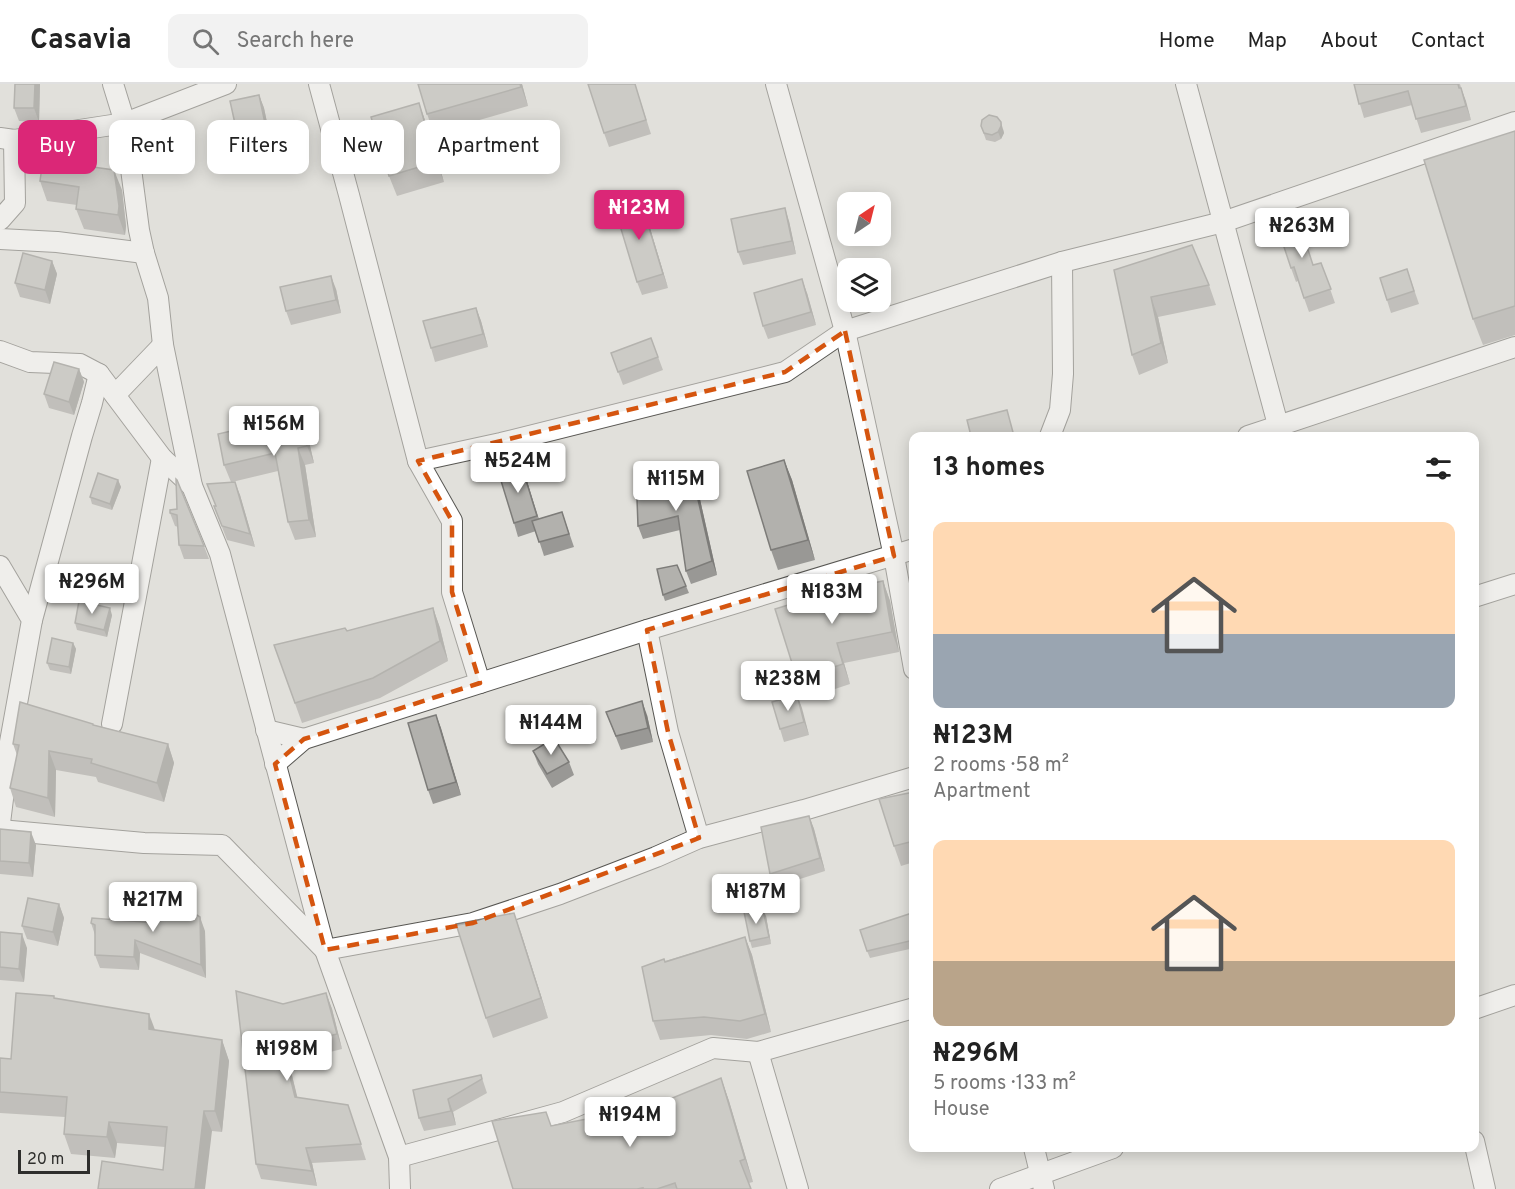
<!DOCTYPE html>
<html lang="en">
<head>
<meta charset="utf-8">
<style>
	:root { --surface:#fff; --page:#f2f2f2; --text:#222; --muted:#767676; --line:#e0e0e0; --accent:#db2777 }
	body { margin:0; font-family:Overpass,sans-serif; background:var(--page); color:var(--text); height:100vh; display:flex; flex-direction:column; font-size:22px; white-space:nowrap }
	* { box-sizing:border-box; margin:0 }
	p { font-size:20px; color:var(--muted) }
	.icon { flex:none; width:33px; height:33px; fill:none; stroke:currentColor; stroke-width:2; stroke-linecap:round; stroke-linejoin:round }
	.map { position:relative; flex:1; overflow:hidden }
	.panel { position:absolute; left:909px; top:348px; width:570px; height:720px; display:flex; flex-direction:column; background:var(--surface); border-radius:12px; box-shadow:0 3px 15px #0003 }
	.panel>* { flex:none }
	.hud { position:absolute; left:18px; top:36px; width:570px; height:54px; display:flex; gap:12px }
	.needle { width:39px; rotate:35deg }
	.fabs { position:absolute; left:837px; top:108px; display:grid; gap:12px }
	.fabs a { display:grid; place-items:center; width:54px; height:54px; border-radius:12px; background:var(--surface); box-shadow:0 3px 15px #0003; font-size:30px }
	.scale { position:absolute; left:18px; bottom:15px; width:72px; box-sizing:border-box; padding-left:6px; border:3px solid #2e2e2c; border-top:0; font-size:16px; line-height:21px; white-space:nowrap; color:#2e2e2c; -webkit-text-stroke:4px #e1e0db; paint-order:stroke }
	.price { position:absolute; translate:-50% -51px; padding:0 14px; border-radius:6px; background:#fff; color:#222; font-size:20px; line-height:39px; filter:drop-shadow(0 2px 3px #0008) }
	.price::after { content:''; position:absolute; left:50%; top:36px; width:18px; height:14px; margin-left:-9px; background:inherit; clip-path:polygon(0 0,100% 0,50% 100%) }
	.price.current { background:var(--accent); color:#fff }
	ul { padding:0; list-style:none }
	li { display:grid; align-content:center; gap:12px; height:318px; padding:0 24px }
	li span { display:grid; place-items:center; height:186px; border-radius:12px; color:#555 }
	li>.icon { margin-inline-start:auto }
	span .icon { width:108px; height:108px; fill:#fffc; stroke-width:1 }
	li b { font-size:26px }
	h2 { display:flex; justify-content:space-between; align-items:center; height:72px; padding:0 24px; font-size:26px }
	.chip { padding:0 21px; border-radius:12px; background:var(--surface); box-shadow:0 3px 15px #0003; font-size:21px; line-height:54px }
	.chip.current { background:var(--accent); color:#fff }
	header { display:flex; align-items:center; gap:36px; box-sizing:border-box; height:84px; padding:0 30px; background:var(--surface); border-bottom:2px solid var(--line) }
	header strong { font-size:28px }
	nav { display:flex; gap:33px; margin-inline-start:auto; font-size:21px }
	.search { width:420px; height:54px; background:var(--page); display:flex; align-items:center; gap:15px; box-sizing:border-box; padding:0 21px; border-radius:12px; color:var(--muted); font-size:22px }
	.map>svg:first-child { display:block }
</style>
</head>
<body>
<header>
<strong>Casavia</strong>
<div class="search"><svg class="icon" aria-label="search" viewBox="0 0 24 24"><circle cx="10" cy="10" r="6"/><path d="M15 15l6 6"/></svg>Search here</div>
<nav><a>Home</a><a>Map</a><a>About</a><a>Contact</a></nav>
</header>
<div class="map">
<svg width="1515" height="1105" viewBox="0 0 1515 1105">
	<rect width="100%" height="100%" fill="#e1e0db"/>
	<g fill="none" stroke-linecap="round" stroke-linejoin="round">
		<defs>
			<g id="minor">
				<path d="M113,0L125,39L139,146L144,169L158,214L163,261L192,402L220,470L325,866L399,1073L400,1105"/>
				<path d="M319,0L349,111L418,377L452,437V508L480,599"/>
				<path d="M776,0L845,247L894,472L914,585"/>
				<path d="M1186,0L1281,352"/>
				<path d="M0,54L14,56L125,39L226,0"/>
				<path d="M0,136L15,119L14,56"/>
				<path d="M0,155L57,158L144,169"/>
				<path d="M0,267L30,278L80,280L99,290L162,374L192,402"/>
				<path d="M115,311L163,261"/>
				<path d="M1050,352L1060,326L1063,290L1062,178"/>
				<path d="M1248,352L1515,263"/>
				<path d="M418,377L501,359L785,288L845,247L1062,178L1223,138L1515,38"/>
				<path d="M0,482L32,536L10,658L0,739"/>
				<path d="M1474,513L1515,500"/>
				<path d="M32,536L82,352L92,319L99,290"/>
				<path d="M647,546L668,648L699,754"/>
				<path d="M112,640L162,374"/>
				<path d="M266,646L304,655"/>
				<path d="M275,680L304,655L647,546L914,465"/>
				<path d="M0,746L144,759L222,761L325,866L473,839L560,810L656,773L699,754L804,726L914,693"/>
				<path d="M1474,925L1515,911"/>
				<path d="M758,968L798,1105"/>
				<path d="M1474,1057L1485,1105"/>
				<path d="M1034,1064L1044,1105"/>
				<path d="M399,1073L563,1028L713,964L758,968L914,924"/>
				<path d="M1000,1105L1113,1064"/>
			</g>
		</defs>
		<!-- minor casing -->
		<use href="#minor" stroke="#585753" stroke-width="22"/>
		<!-- minor -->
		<use href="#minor" stroke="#fff" stroke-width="20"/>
	</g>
	<!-- wall -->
	<g fill="#999895">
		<path d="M15,0H40L39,38L19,37L14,24Z"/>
		<path d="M522,0L528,22L434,49L427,30Z"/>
		<path d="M635,0L651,50L609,63L604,49Z"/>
		<path d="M1354,0H1460L1471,36L1421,49L1412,21L1364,34Z"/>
		<path d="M259,11L264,24L268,44L297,52L303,77L248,90L243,76Z"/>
		<path d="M426,39L444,98L397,112L389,92Z"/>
		<path d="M981,42L1003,45L1004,49L1001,55L995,58L986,56Z"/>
		<path d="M1515,47V251L1483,261L1473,235Z"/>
		<path d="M40,97L122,106L126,142L125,151L84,145L76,125L77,121L47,117Z"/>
		<path d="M646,131L668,204L642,211L637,198Z"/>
		<path d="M789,137L796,170L743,181L738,168Z"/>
		<path d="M52,177L57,190L50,220L20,213L15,199Z"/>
		<path d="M1321,179L1335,219L1309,228L1298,197L1296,198L1291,184L1314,181Z"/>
		<path d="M1407,185L1419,220L1391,229L1380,194Z"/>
		<path d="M1114,186L1209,201L1216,221L1158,233L1168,279L1139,291L1132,271Z"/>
		<path d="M336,205L341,229L291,241L286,227Z"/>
		<path d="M807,209L816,241L768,255L763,242Z"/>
		<path d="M476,224L481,237L488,263L435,278L431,264Z"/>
		<path d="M651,254L663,286L623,301L611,269Z"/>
		<path d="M79,285L84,298L74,331L49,324L44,310Z"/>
		<path d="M307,349L314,379L305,381L316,453L295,456L288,438L278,387L232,398L240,411L255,463L227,456L214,422H216L231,398L224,381Z"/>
		<path d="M784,376L792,396L815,476L778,486L771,466Z"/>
		<path d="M526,394L538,435L562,428L574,463L544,472L536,447L518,453L514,439Z"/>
		<path d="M118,396L121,403L112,426L92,420L90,413Z"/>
		<path d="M693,398H694L699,411L717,491L691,500L686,487L680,446L643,455L638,442Z"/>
		<path d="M177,425L204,462L209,475H184L179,461L178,443L175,442L170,429Z"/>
		<path d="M883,497L890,517L899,568L844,579L850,600L805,615L797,595Z"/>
		<path d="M686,502L689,509L665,517L663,511Z"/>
		<path d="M433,524L440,544L448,577L380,614L302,639L274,561L347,547Z"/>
		<path d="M112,531L107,553L77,546L75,539Z"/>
		<path d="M73,559L76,565L71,590L50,586L47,579Z"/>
		<path d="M797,611L809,651L784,658L780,645Z"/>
		<path d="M606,628L647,631L653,658L621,666Z"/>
		<path d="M436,631L461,711L433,720L428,706Z"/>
		<path d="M94,641L168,660L174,679L164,718L98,698L96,693L56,686L55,733L16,723L10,704L17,671L13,660Z"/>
		<path d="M533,667L569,678L574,691L552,704L538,680Z"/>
		<path d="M914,708V778L901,782L894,762Z"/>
		<path d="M809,732L814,745L825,787L775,803L770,790Z"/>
		<path d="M0,745L36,761L33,793L0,790Z"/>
		<path d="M59,820L64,834L58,862L27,855L22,842Z"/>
		<path d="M766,832L771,860L752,864L750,857Z"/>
		<path d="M914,833V864L870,874L867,867Z"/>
		<path d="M91,839L205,847L206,894L140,869L139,886L100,884L95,871V851Z"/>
		<path d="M0,848L27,864L24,898L0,896Z"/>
		<path d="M521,849L548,934L493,954L486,934Z"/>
		<path d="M745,853L752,871L771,948L747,955L711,951L660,956L653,937L665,877Z"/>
		<path d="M326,909L332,925L342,965L294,977L288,975L297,1013L353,1036L366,1076L312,1079L317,1102L261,1095L256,1080L283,920Z"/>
		<path d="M55,914L155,946L222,956L229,977L222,1048L212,1047L163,1086L165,1063L117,1059L115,1074L71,1070L64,1050L65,1033L0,1029V974L11,975Z"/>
		<path d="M481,991L487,1009L453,1028L456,1041L424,1047L419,1034Z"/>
		<path d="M721,994L729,1017L753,1098L749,1099L751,1105H513L551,1042L618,1029L620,1036Z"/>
	</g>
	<!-- shaded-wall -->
	<g fill="#7d7c79">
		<path d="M35,0H40L39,38L34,24Z"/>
		<path d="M520,0H522L528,22Z"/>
		<path d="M1461,4L1466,17L1471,36L1466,22Z"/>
		<path d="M259,11L264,24L271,57L266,44Z"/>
		<path d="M419,19L426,39L444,98L436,78Z"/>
		<path d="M292,38L297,52L303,77L298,64Z"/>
		<path d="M1001,38L1004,49L1001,55L998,48Z"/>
		<path d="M114,86L122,106L126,142L125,151L118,131Z"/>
		<path d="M641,117L646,131L668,204L663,190Z"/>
		<path d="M785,124L789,137L796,170L792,157Z"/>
		<path d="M52,177L57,190L50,220L45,206Z"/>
		<path d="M331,192L336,205L341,229L336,216Z"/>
		<path d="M802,195L807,209L816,241L811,228Z"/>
		<path d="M1151,213L1158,233L1168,279L1161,259Z"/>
		<path d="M476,224L481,237L488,263L483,250Z"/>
		<path d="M79,285L84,298L74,331L69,318Z"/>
		<path d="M300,331L307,349L314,379L307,362Z"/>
		<path d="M298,364L305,381L316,453L309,436Z"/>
		<path d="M784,376L792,396L815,476L808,456Z"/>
		<path d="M521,380L526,394L542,445L537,432Z"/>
		<path d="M118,396L121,403L112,426L110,420Z"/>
		<path d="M235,398L240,411L255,463L250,450Z"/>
		<path d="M694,398L699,411L717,491L712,477Z"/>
		<path d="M883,497L890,517L899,568L892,548Z"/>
		<path d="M110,524L112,531L107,553L104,546Z"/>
		<path d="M433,524L440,544L448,577L440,557Z"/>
		<path d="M73,559L76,565L71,590L69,583Z"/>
		<path d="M837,559L844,579L850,600L843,580Z"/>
		<path d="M797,611L802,624L809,651L804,638Z"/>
		<path d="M642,617L647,631L653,658L648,644Z"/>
		<path d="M436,631L441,644L461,711L456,698Z"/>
		<path d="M168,660L174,679L164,718L157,699Z"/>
		<path d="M49,667L56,686L55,733L48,714Z"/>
		<path d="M809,732L814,745L825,787L820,774Z"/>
		<path d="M31,748L36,761L33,793L29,779Z"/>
		<path d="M59,820L64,834L58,862L53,848Z"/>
		<path d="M763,826L766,832L771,860L769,853Z"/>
		<path d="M514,829L521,849L548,934L541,914Z"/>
		<path d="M200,833L205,847L206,894L201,881Z"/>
		<path d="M22,850L27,864L24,898L19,885Z"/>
		<path d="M745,853L752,871L771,948L765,930Z"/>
		<path d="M135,856L140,869L139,886L134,873Z"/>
		<path d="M326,909L332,925L342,965L337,950Z"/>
		<path d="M149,930L157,951L149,945Z"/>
		<path d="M222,956L229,977L222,1048L215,1027Z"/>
		<path d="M282,960L288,975L301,1028L295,1013Z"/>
		<path d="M721,994L729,1017L753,1098L745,1075Z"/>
		<path d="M448,1015L453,1028L456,1041L451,1027Z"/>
		<path d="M204,1027L212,1047L205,1105H195Z"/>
		<path d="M109,1038L117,1059L115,1074L107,1053Z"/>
		<path d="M306,1064L312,1079L317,1102L312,1087Z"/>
	</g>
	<!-- building -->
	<g fill="#b2b1ad" stroke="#7d7c79" stroke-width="1.5">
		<path d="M15,0H35L34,24H14Z"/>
		<path d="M418,0H520L521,3L427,30Z"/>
		<path d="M588,0H635L646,36L604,49Z"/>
		<path d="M1354,0H1458L1459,4H1461L1466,22L1416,35L1408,7L1359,20Z"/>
		<path d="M259,11L266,44L292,38L298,64L243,76L230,17Z"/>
		<path d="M419,19L436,78L389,92L371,33Z"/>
		<path d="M989,31L997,33L1001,38V42L998,48L992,51L984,49L981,42L982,36Z"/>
		<path d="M1515,47V222L1473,235L1424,76Z"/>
		<path d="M43,76L114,86L119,122L118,131L76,125L79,103L40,97Z"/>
		<path d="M641,117L663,190L637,198L615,125Z"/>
		<path d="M785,124L792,157L738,168L731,135Z"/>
		<path d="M1297,132L1313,181L1321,179L1331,205L1304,214L1294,183L1291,184L1276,139Z"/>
		<path d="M1192,161L1209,201L1151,213L1161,259L1132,271L1114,186Z"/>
		<path d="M23,169L52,177L45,206L15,199Z"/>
		<path d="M1407,185L1414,207L1387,216L1380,194Z"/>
		<path d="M331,192L336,216L286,227L280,203Z"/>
		<path d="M802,195L811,228L763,242L754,209Z"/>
		<path d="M476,224L483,250L431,264L423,237Z"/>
		<path d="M651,254L658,273L618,288L611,269Z"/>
		<path d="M54,278L79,285L69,318L44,310Z"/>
		<path d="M1007,326L1014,352H971L967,336Z"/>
		<path d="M300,331L307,362L298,364L309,436L288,438L275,369L224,381L218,350Z"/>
		<path d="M784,376L808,456L771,466L747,387Z"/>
		<path d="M521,380L537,432L514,439L498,387Z"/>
		<path d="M688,384L693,398H694L712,477L686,487L678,432L638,442L637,415L641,414L639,398Z"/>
		<path d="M98,389L118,396L110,420L90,413Z"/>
		<path d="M176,395L177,396L204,462L179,461L177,431L170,429V426L177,425Z"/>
		<path d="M235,398L250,450L222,442L214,422H216L207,400Z"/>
		<path d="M562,428L569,450L539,458L532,437Z"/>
		<path d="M677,481L686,502L663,511L657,485Z"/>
		<path d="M883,497L892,548L837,559L843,580L797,595L775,525L834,507Z"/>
		<path d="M79,517L110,524L104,546L75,539Z"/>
		<path d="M433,524L440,557L373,594L295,619L274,561L345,544L347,547Z"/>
		<path d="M52,554L73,559L69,583L47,579Z"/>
		<path d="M797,611L804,638L780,645L772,618Z"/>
		<path d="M642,617L648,644L616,652L606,628Z"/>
		<path d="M20,618L93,640V641L168,660L157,699L91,679L92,675L49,667L48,714L10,704L19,661L13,660Z"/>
		<path d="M436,631L456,698L428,706L408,639Z"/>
		<path d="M554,654L569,678L547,690L533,667Z"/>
		<path d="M914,708V757L894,762L879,715Z"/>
		<path d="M809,732L820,774L770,790L761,743Z"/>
		<path d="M0,745L31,748L29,779L0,777Z"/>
		<path d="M157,806L200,833L201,881L135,856L134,873L95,871V841L91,839L92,834L156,839Z"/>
		<path d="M28,814L59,820L53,848L22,842Z"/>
		<path d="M763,826L769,853L750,857L744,828Z"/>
		<path d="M514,829L541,914L486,934L456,840Z"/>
		<path d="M912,829L914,835V856L867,867L860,846Z"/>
		<path d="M0,848L22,850L19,885L0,883Z"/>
		<path d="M745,853L765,930L740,937L704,933L653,937L642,883L664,875L665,878Z"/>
		<path d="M236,907L283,920L326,909L337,950L289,962L282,960L295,1013L348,1021L361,1060L306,1064L312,1087L256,1080Z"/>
		<path d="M16,909L54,912V914L149,930V945L222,956L215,1027H204L195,1105H98L102,1077L163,1086L167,1043L109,1038L107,1053L64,1050L67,1013L0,1008V974L11,975Z"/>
		<path d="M481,991L482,995L448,1015L451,1027L419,1034L413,1006Z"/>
		<path d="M721,994L745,1075L740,1077L751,1105H677L675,1099L657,1105H643V1104L637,1105H513L492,1037L546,1028L551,1042L618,1029L619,1036Z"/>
	</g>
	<!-- marked area -->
	<path d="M0 0H1515V1105H0ZM845,247L894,472L647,546L668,648L699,754L473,839L325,866L275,680L304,655L480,599L452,508V437L418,377L785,288Z" fill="#e1e0db" fill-opacity=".55" fill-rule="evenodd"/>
	<path fill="none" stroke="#d5550f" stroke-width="4.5" stroke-dasharray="12 8" stroke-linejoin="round" d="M845,247L894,472L647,546L668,648L699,754L473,839L325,866L275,680L304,655L480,599L452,508V437L418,377L785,288Z"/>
</svg>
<div class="fabs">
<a><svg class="needle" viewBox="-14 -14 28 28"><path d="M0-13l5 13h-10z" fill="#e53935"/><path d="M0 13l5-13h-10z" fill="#767676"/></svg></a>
<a><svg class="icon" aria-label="layers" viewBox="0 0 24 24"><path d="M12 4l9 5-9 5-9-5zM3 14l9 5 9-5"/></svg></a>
</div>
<div class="scale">20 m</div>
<b class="price current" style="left:639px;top:157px">₦123M</b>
<b class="price" style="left:1302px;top:175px">₦263M</b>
<b class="price" style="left:274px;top:373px">₦156M</b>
<b class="price" style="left:518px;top:410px">₦524M</b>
<b class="price" style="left:676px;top:428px">₦115M</b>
<b class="price" style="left:92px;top:531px">₦296M</b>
<b class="price" style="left:832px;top:541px">₦183M</b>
<b class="price" style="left:788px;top:628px">₦238M</b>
<b class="price" style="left:551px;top:672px">₦144M</b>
<b class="price" style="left:756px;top:841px">₦187M</b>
<b class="price" style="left:153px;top:849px">₦217M</b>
<b class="price" style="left:287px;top:998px">₦198M</b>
<b class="price" style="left:630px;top:1064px">₦194M</b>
<div class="hud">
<a class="chip current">Buy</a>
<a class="chip">Rent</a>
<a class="chip">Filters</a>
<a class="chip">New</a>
<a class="chip">Apartment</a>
</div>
<section class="panel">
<h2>13 homes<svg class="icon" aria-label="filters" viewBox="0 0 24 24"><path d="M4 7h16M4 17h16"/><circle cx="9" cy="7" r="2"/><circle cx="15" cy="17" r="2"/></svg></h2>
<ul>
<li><span style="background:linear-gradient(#ffd9b3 60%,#9aa5b1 0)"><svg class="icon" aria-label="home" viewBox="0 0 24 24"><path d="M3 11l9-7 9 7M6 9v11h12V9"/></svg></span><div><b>₦123M</b><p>2 rooms · 58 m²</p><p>Apartment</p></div></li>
<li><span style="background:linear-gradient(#ffd9b3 65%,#b9a48a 0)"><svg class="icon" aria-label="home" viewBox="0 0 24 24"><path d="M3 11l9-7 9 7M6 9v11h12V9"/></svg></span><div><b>₦296M</b><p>5 rooms · 133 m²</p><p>House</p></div></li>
</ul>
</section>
</div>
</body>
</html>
